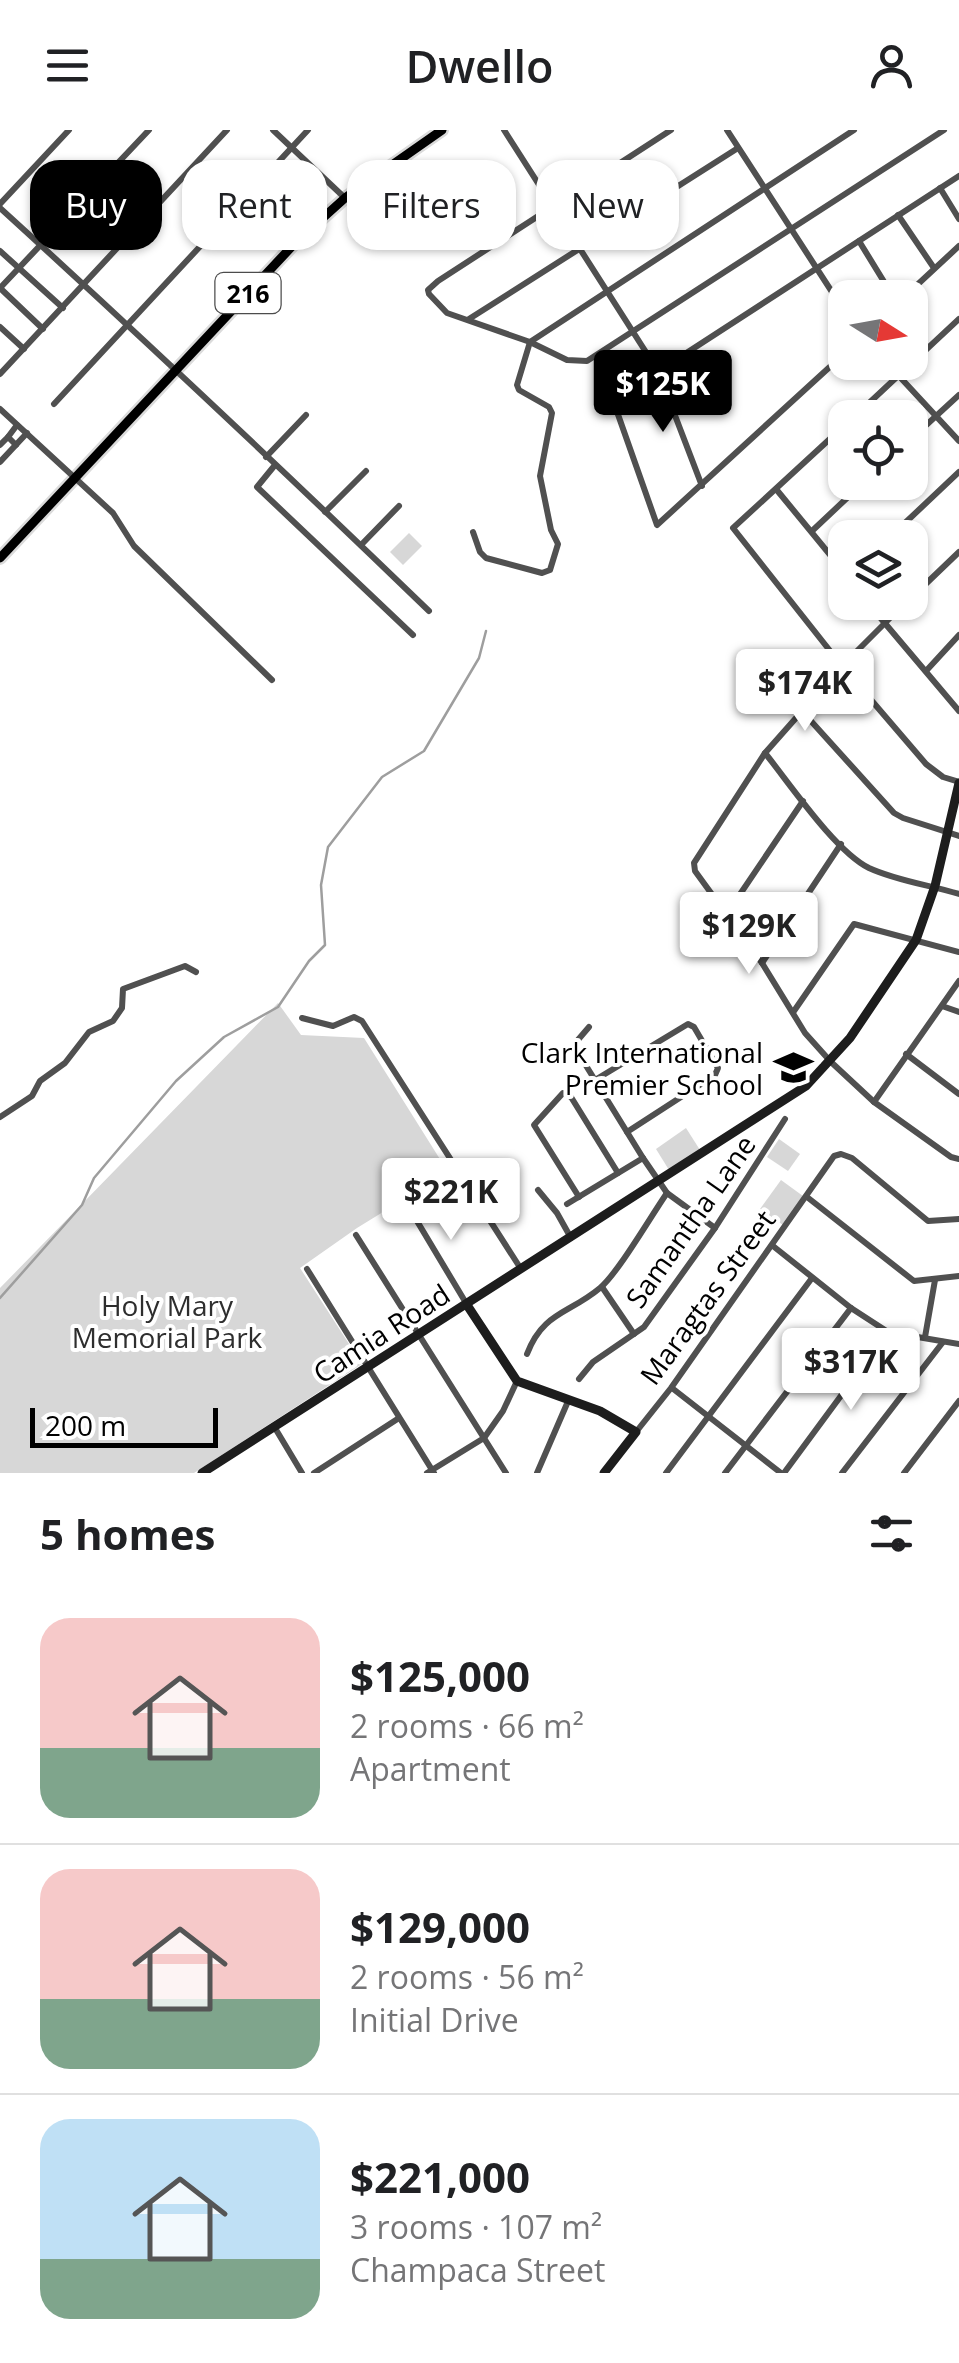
<!DOCTYPE html>
<html lang="en">
<head>
<meta charset="utf-8">
<style>
	:root { --surface:#fff; --page:#f6f6f6; --text:#202124; --muted:#757577; --line:#e0e0e0; --accent:#000 }
	body { margin:0; font-family:"Open Sans",sans-serif; background:var(--page); color:var(--text); height:100vh; display:flex; flex-direction:column; font-size:38px; white-space:nowrap }
	* { box-sizing:border-box; margin:0 }
	p { font-size:32px; color:var(--muted) }
	.icon { flex:none; width:55px; height:55px; fill:none; stroke:currentColor; stroke-width:2; stroke-linecap:round; stroke-linejoin:round }
	.map { position:relative; height:1343px; overflow:hidden }
	.sheet { display:flex; flex-direction:column; background:var(--surface); flex:1 }
	.sheet>* { flex:none }
	.banner { position:absolute; left:30px; top:30px; width:900px; height:90px; display:flex; gap:20px }
	.needle { width:65px; rotate:101deg }
	.controls { position:absolute; left:828px; top:150px; display:grid; gap:20px }
	.controls a { display:grid; place-items:center; width:100px; height:100px; border-radius:20px; background:var(--surface); box-shadow:0 2px 8px #0004; font-size:50px }
	.scale { position:absolute; left:30px; bottom:25px; width:188px; box-sizing:border-box; padding-left:10px; border:5px solid #000; border-top:0; font-size:28px; line-height:35px; white-space:nowrap; color:#000; -webkit-text-stroke:8px #fff; paint-order:stroke }
	.price { position:absolute; translate:-50% -85px; padding:0 22px; border-radius:10px; background:#fff; color:#222; font-size:32px; line-height:65px; filter:drop-shadow(0 2px 5px #0008) }
	.price::after { content:''; position:absolute; left:50%; top:60px; width:30px; height:22px; margin-left:-15px; background:inherit; clip-path:polygon(0 0,100% 0,50% 100%) }
	.price.active { background:var(--accent); color:#fff }
	ul { padding:0; list-style:none }
	li { display:flex; align-items:center; gap:30px; height:250px; padding:0 40px }
	li+li { border-top:2px solid var(--line) }
	li span { display:grid; place-items:center; flex:none; width:280px; height:200px; border-radius:30px; color:#555 }
	li>.icon { margin-inline-start:auto }
	span .icon { width:120px; height:120px; fill:#fffc; stroke-width:1 }
	li b { font-size:42px }
	h2 { display:flex; justify-content:space-between; align-items:center; height:120px; padding:0 40px; font-size:42px }
	.chip { padding:0 35px; border-radius:30px; background:var(--surface); box-shadow:0 2px 8px #0004; font-size:35px; line-height:90px }
	.chip.active { background:var(--accent); color:#fff }
	header { display:flex; justify-content:space-between; align-items:center; height:130px; padding:0 40px; background:var(--surface); font-size:45px; font-weight:600 }
	.map>svg:first-child { display:block }
</style>
</head>
<body>
<header><svg class="icon" aria-label="menu" viewBox="0 0 24 24"><path d="M4 6h16M4 12h16M4 18h16"/></svg>Dwello<svg class="icon" aria-label="person" viewBox="0 0 24 24"><circle cx="12" cy="8" r="4"/><path d="M4 21q1-7 8-7t8 7"/></svg></header>
<div class="map">
<svg width="959" height="1343" viewBox="0 0 959 1343">
	<rect width="100%" height="100%" fill="#fff"/>
	<!-- green -->
	<g fill="#d7d7d7">
		<path d="M409,403L422,416L403,435L390,422Z"/>
		<path d="M278,873L301,905L364,908L448,1042L357,1098L300,1138L362,1234L194,1343H0V1158Z"/>
		<path d="M686,998L700,1020L669,1040L656,1019Z"/>
		<path d="M779,1009L800,1024L788,1041L767,1027Z"/>
		<path d="M781,1050L803,1066L783,1095L760,1079Z"/>
	</g>
	<g fill="none" stroke-linecap="round" stroke-linejoin="round">
		<!-- stream -->
		<path stroke="#9e9e9e" stroke-width="2.5" d="M0,1168L82,1075L94,1048L176,951L224,907L278,877L309,831L325,815L321,755L328,717L382,647L424,621L479,528L486,501"/>
		<defs>
			<path id="primary" d="M0,428L296,112L345,68L442,0"/>
		</defs>
		<!-- primary casing -->
		<use href="#primary" stroke="#dbdbdb" stroke-width="14"/>
		<!-- street -->
		<g stroke="#505050" stroke-width="6">
			<path d="M273,0L345,68"/>
			<path d="M504,0L658,241L702,356"/>
			<path d="M671,0L438,151L428,160L429,164L447,183L530,212L567,230L587,231L944,0"/>
			<path d="M727,0L845,182"/>
			<path d="M940,58L959,89"/>
			<path d="M358,59L393,109L479,59"/>
			<path d="M0,74L69,0"/>
			<path d="M0,78C145,210 288,345 429,481"/>
			<path d="M898,85L934,138"/>
			<path d="M859,111L894,168"/>
			<path d="M0,121L63,178"/>
			<path d="M0,158L149,0"/>
			<path d="M0,158L43,199"/>
			<path d="M903,168L959,116"/>
			<path d="M469,189L738,18"/>
			<path d="M0,197L24,219"/>
			<path d="M845,223L657,395L615,276L617,268L959,46"/>
			<path d="M886,232L959,311"/>
			<path d="M0,244L227,0"/>
			<path d="M54,274L308,0"/>
			<path d="M0,279L113,383L134,416L272,550"/>
			<path d="M853,288L959,189"/>
			<path d="M845,295L733,398L842,536L926,634L943,647L959,652"/>
			<path d="M910,310L959,265"/>
			<path d="M0,315L8,307"/>
			<path d="M16,315L8,307L17,295"/>
			<path d="M266,327L306,285"/>
			<path d="M0,332L27,303"/>
			<path d="M275,335L257,357L413,505"/>
			<path d="M776,359L845,443"/>
			<path d="M325,382L366,341"/>
			<path d="M812,401L864,352"/>
			<path d="M473,402L480,422L486,428L542,443L550,440L558,414L551,400L540,346L552,283L549,277L519,260L517,255L530,212L854,0"/>
			<path d="M889,408L959,342"/>
			<path d="M361,415L399,376"/>
			<path d="M910,469L959,422"/>
			<path d="M867,472L959,581"/>
			<path d="M906,472L842,536L765,623L694,733L695,741L762,833L805,903L831,932L874,972L951,1027L959,1029"/>
			<path d="M926,541L959,505"/>
			<path d="M801,580L894,683L903,688L959,706"/>
			<path d="M765,623C790,654 835,721 869,738C897,751 930,755 959,764"/>
			<path d="M726,785L803,671"/>
			<path d="M762,833L841,714"/>
			<path d="M942,876L959,882"/>
			<path d="M794,881L854,794L959,822"/>
			<path d="M302,888L333,896L354,887L362,891L521,1139"/>
			<path d="M589,897L577,911V921L627,1002L715,945L718,938L694,897L688,894L595,950"/>
			<path d="M906,924L959,964"/>
			<path d="M874,972L959,851"/>
			<path d="M0,987L32,966L40,951L65,933L89,902L113,891L122,878L123,859L185,836L196,842"/>
			<path d="M643,1028L667,1063"/>
			<path d="M538,1060L557,1083L571,1108"/>
			<path d="M579,1067L534,995L563,963L571,967L618,1043"/>
			<path d="M807,1067L914,1151L959,1146"/>
			<path d="M405,1071L466,1173"/>
			<path d="M567,1074L643,1028L627,1002"/>
			<path d="M356,1105L506,1343"/>
			<path d="M773,1116L851,1178L888,1202L959,1214"/>
			<path d="M307,1139L434,1343"/>
			<path d="M602,1157L634,1204"/>
			<path d="M925,1207L935,1150"/>
			<path d="M527,1224C543,1182 569,1184 600,1158C618,1143 651,1086 667,1063L715,1098"/>
			<path d="M579,1249L593,1232L644,1197L715,1098L785,989"/>
			<path d="M672,1258L781,1343"/>
			<path d="M275,1298L302,1343"/>
			<path d="M636,1302L671,1258L834,1026L841,1024L852,1028L928,1091L959,1089"/>
			<path d="M314,1343L399,1288"/>
			<path d="M427,1343L484,1308L503,1281L517,1251"/>
			<path d="M537,1343L569,1269"/>
			<path d="M666,1343L812,1148"/>
			<path d="M725,1343L851,1178"/>
			<path d="M784,1343L888,1202"/>
			<path d="M842,1343L943,1212"/>
			<path d="M904,1343L959,1271"/>
		</g>
		<!-- secondary -->
		<g stroke="#1d1d1d" stroke-width="9">
			<path d="M467,1175L517,1251L600,1281L636,1302L604,1343"/>
			<path d="M202,1343L806,956L850,908L916,810L935,756L959,653"/>
		</g>
		<!-- primary -->
		<use href="#primary" stroke="#000" stroke-width="9"/>
	</g>
	<!-- icons -->
	<defs>
		<symbol id="university-bare" viewBox="-9 -9 18 18"><path d="M0-5L7-2L0 1L-7-2ZM-4 1L0 2.5L4 1V4Q0 6-4 4Z" fill="#000" stroke="#fff" stroke-width="2.5" paint-order="stroke"/></symbol>
	</defs>
	<g fill-rule="evenodd">
		<use href="#university-bare" x="766" y="910" width="55" height="55"/>
	</g>
	<g text-anchor="middle" dominant-baseline="central" stroke-width="8" stroke-linejoin="round" paint-order="stroke">
		<!-- shield labels -->
		<rect fill="#fff" stroke="#4c4c4c" stroke-width="2.5" x="215.5" y="143" width="65" height="40" rx="8"/>
		<g font-size="25" font-weight="bold" fill="#000">
			<text x="248" y="163">216</text>
		</g>
		<!-- poi labels -->
		<g font-size="28" fill="#000" stroke="#fff" text-anchor="end">
			<text x="763" y="922">Clark International<tspan x="763" dy="32">Premier School</tspan></text>
		</g>
		<!-- street labels -->
		<g font-size="28" fill="#000" stroke="#fff">
			<text transform="translate(690 1091) rotate(-55)">Samantha Lane</text>
			<text transform="translate(707 1167) rotate(-54)">Maragtas Street</text>
			<text transform="translate(381 1203) rotate(-33)">Camia Road</text>
		</g>
		<!-- park labels -->
		<g font-size="28" fill="#2e2e2e" stroke="#fff">
			<text x="167" y="1175">Holy Mary<tspan x="167" dy="32">Memorial Park</tspan></text>
		</g>
	</g>
</svg>
<div class="controls">
<a><svg class="needle" viewBox="-14 -14 28 28"><path d="M0-13l5 13h-10z" fill="#e53935"/><path d="M0 13l5-13h-10z" fill="#757577"/></svg></a>
<a><svg class="icon" aria-label="locate" viewBox="0 0 24 24"><circle cx="12" cy="12" r="6"/><path d="M12 2v4M12 18v4M2 12h4M18 12h4"/></svg></a>
<a><svg class="icon" aria-label="layers" viewBox="0 0 24 24"><path d="M12 4l9 5-9 5-9-5zM3 14l9 5 9-5"/></svg></a>
</div>
<div class="scale">200 m</div>
<b class="price active" style="left:663px;top:305px">$125K</b>
<b class="price" style="left:805px;top:604px">$174K</b>
<b class="price" style="left:749px;top:847px">$129K</b>
<b class="price" style="left:451px;top:1113px">$221K</b>
<b class="price" style="left:851px;top:1283px">$317K</b>
<div class="banner">
<a class="chip active">Buy</a>
<a class="chip">Rent</a>
<a class="chip">Filters</a>
<a class="chip">New</a>
</div>
</div>
<section class="sheet">
<h2>5 homes<svg class="icon" aria-label="filters" viewBox="0 0 24 24"><path d="M4 7h16M4 17h16"/><circle cx="9" cy="7" r="2"/><circle cx="15" cy="17" r="2"/></svg></h2>
<ul>
<li><span style="background:linear-gradient(#f6c9c9 65%,#7fa58c 0)"><svg class="icon" aria-label="home" viewBox="0 0 24 24"><path d="M3 11l9-7 9 7M6 9v11h12V9"/></svg></span><div><b>$125,000</b><p>2 rooms · 66 m²</p><p>Apartment</p></div></li>
<li><span style="background:linear-gradient(#f6c9c9 65%,#7fa58c 0)"><svg class="icon" aria-label="home" viewBox="0 0 24 24"><path d="M3 11l9-7 9 7M6 9v11h12V9"/></svg></span><div><b>$129,000</b><p>2 rooms · 56 m²</p><p>Initial Drive</p></div></li>
<li><span style="background:linear-gradient(#bfe0f5 70%,#7fa58c 0)"><svg class="icon" aria-label="home" viewBox="0 0 24 24"><path d="M3 11l9-7 9 7M6 9v11h12V9"/></svg></span><div><b>$221,000</b><p>3 rooms · 107 m²</p><p>Champaca Street</p></div></li>
</ul>
</section>
</body>
</html>
